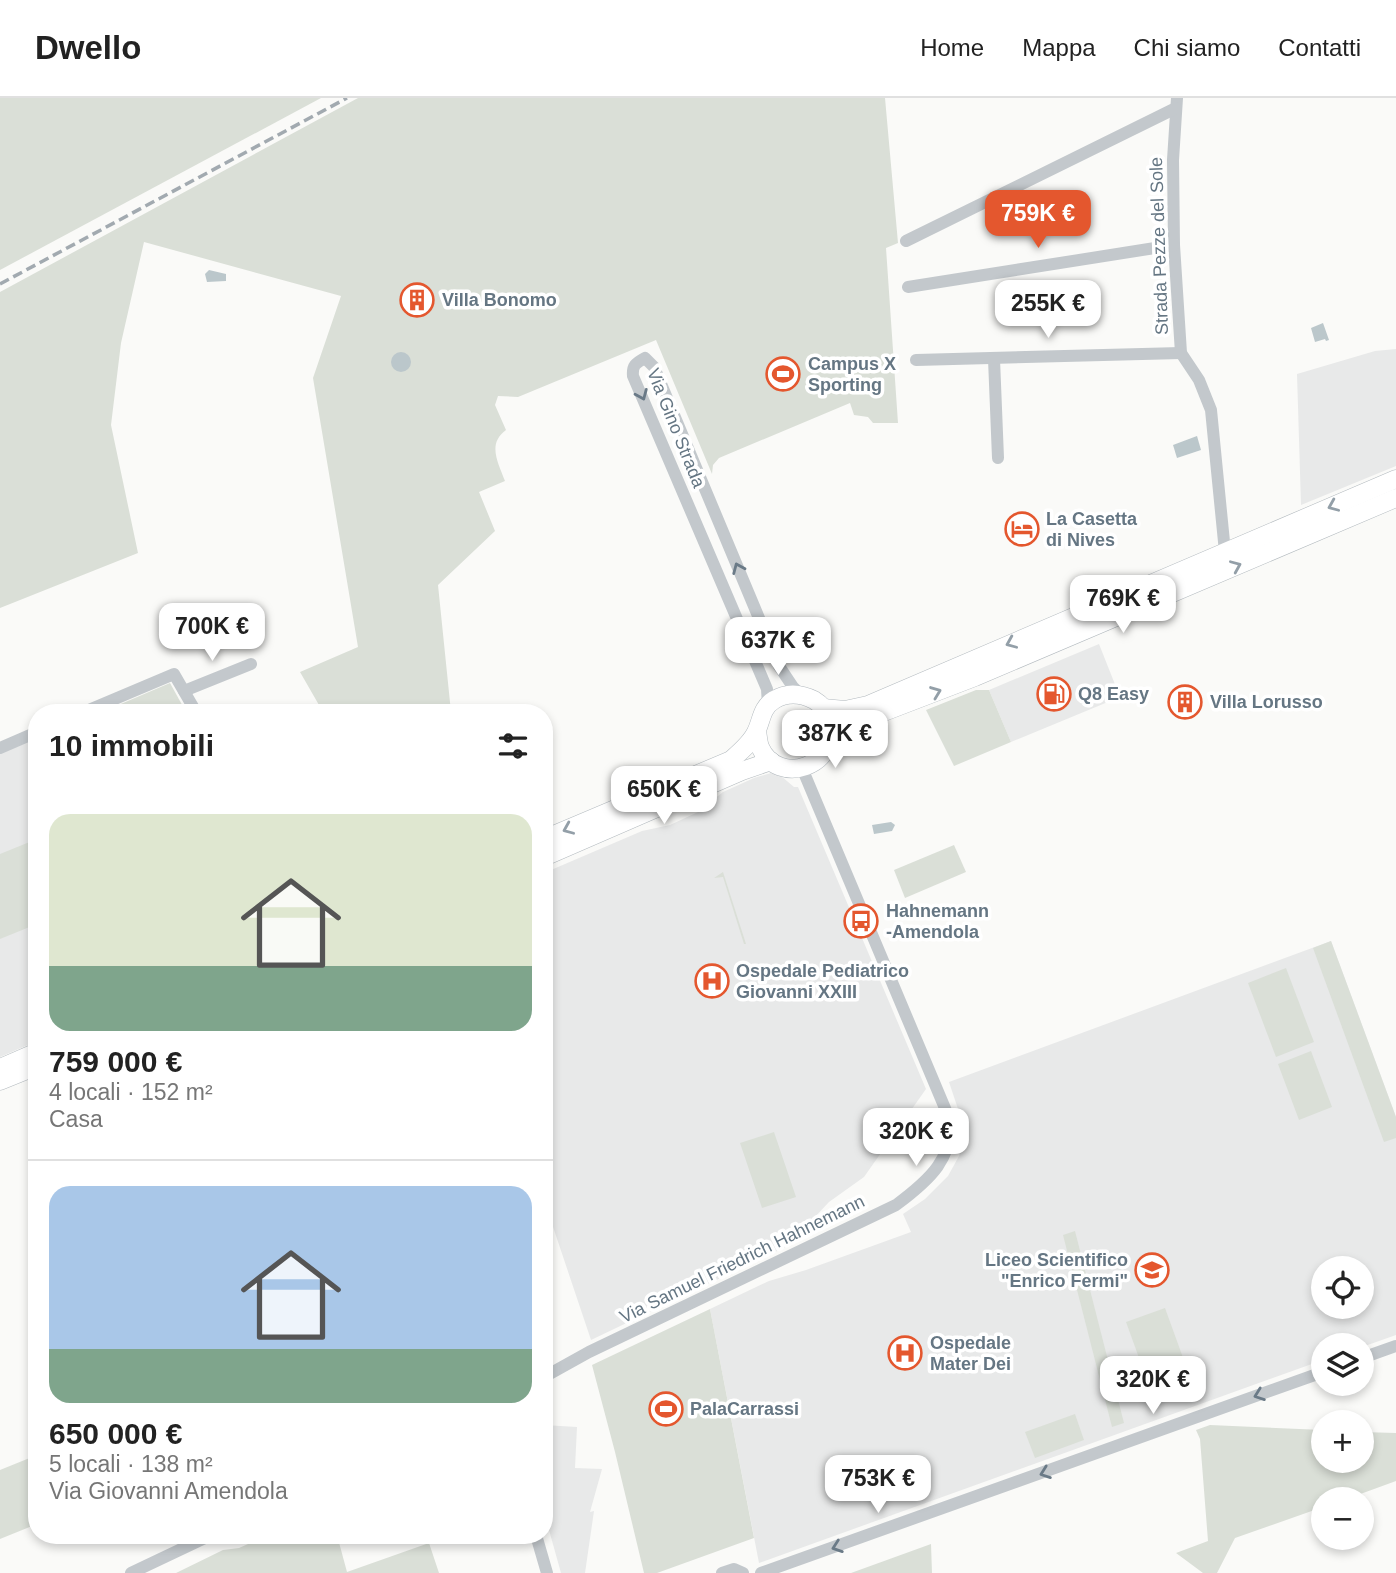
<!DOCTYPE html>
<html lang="it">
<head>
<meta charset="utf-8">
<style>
	:root { --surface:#fff; --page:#f6f6f6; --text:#222; --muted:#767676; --line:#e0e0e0; --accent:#e4572e }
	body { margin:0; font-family:Helvetica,sans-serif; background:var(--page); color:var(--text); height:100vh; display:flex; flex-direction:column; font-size:26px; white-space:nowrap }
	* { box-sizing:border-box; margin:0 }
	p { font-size:23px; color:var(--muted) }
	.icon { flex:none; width:38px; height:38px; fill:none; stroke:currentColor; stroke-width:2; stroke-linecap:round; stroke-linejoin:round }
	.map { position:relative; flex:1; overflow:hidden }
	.panel { position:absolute; left:28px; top:606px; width:525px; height:840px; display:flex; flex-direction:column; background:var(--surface); border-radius:28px; box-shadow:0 4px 10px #0003 }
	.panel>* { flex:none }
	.buttons { position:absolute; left:1311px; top:1158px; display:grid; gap:14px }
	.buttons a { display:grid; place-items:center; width:63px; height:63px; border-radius:50%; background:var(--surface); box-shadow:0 4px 10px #0003; font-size:35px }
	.price { position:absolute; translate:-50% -60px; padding:0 16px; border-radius:14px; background:#fff; color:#222; font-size:23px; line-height:46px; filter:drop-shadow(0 2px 4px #0008) }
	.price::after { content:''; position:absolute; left:50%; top:42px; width:21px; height:16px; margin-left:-10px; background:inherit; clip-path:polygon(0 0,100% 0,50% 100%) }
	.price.current { background:var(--accent); color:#fff }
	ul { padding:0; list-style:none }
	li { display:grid; align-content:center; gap:14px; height:371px; padding:0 21px }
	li+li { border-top:2px solid var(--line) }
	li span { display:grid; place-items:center; height:217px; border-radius:21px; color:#555 }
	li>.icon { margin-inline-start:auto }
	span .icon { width:126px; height:126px; fill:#fffc; stroke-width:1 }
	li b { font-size:30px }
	h2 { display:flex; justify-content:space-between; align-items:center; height:84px; padding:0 21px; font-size:30px }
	header { display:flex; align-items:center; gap:42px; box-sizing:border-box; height:98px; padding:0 35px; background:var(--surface); border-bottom:2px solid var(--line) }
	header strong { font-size:33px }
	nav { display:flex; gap:38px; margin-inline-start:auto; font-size:24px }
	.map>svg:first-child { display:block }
</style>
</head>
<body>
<header>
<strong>Dwello</strong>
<nav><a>Home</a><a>Mappa</a><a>Chi siamo</a><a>Contatti</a></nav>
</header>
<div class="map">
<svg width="1396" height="1475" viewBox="0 0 1396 1475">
	<rect width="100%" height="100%" fill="#fafaf8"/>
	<!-- built -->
	<g fill="#e8e9e9" fill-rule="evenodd">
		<path d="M1396,251V368L1301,407L1297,276L1375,253Z"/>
		<path d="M1099,546L1120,599L1011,644L989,592Z"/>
		<path d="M37,635V943L0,959V648Z"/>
		<path d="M771,675L781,678L794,689H798L926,991L864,1079L829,1104L814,1120L802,1141L591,1242L544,1102V775L642,733L670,727L698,714L723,694L754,680Z"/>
		<path d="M1331,843L1396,1019V1237L1362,1249L1323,1248V1262L759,1465L710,1211L769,1183L806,1172L911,1134L903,1116L925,1101L948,1078L959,1058L962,1047L963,1026L949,984ZM1323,1171H1362V1209H1323Z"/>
		<path d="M544,1327L577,1329L575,1370L602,1371L590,1414L594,1413L585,1475H561L544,1414Z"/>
	</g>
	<!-- green -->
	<g fill="#dadfd7">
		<path d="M0,0H321L0,172Z"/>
		<path d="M358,0H885L898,145L886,150L898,325H873L868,319L854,317L850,305L719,360L713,367L712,376L656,242L518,299L498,298L495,307L506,332C487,346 498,364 505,383L479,394L495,433L438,487L451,614H323L300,574L358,549L313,280L341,198L144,144L121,245L111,327L138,455L0,510V194Z"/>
		<path d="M170,585L186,614H102Z"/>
		<path d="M976,592H989L1011,644L954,668L926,612Z"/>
		<path d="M37,741V826L0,841V756Z"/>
		<path d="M954,747L966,774L905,800L894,772Z"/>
		<path d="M723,774L746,846H744L723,779L714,780Z"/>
		<path d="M1331,843L1396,1019V1040L1384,1044L1313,850Z"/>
		<path d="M1286,870L1314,944L1276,959L1248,885Z"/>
		<path d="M1311,953L1332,1009L1299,1022L1278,966Z"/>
		<path d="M774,1034L796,1099L762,1110L740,1045Z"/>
		<path d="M1075,1133L1124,1325L1112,1329L1063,1137Z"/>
		<path d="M1165,1210L1194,1290L1155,1304L1126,1224Z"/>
		<path d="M710,1211L754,1440L657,1475H644L615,1354L592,1267Z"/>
		<path d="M1075,1316L1084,1342L1035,1360L1025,1334Z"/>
		<path d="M1210,1327L1323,1332V1363H1362V1334L1396,1335V1383L1344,1402H1323V1409L1235,1440L1217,1475H1203L1176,1455L1208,1443L1200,1341L1196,1332Z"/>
		<path d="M37,1357V1426L0,1441V1372Z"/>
		<path d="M268,1437H337L347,1474L429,1445L439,1475H176L223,1452L239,1450Z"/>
		<path d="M931,1446L932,1475H851Z"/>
	</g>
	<!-- water -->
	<g fill="#bbc7cb">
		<path d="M209,172L226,176V183L207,184L205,176Z"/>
		<path d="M1323,225L1329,242L1326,243L1325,241L1315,244L1311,230Z"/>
		<circle cx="401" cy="264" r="10"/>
		<path d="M1197,338L1201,352L1177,360L1173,347Z"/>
		<path d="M891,724L895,727L892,733L874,736L872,727Z"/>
	</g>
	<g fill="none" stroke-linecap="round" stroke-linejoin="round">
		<defs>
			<g id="secondary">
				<path d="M823,610L845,612L868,607L1396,381"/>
				<path d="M830,642L850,627L975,579L1396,400"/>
				<path d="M544,741L731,662C740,654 751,645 756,634C762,622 761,610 774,602C787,594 800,595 814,602C821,606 828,614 830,622C841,668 778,690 760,649C758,644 758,638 757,633"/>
				<path d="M544,759L742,673L771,663"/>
				<path d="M0,970L37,954"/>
				<path d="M0,983L37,968"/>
			</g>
		</defs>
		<!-- secondary casing -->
		<use href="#secondary" stroke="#b3babf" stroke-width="19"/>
		<!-- minor -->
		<g stroke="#c3c8cc" stroke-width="12">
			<path d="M1177,0L1173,62L1174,147L1181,255L1199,282L1211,312L1225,454"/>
			<path d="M906,143L1176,10"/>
			<path d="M908,189L1174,147"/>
			<path d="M994,261L998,360"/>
			<path d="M916,262L1181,255"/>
			<path d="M184,593L251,566"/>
			<path d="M768,608L767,591L633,278C632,267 636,265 645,260L654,269L779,568L793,589L800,596"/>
			<path d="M84,614L174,576L196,614"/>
			<path d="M0,650L37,634"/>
			<path d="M1362,1260L1396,1248"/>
			<path d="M544,1279L589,1254L896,1107C927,1084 959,1058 947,1015L802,670"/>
			<path d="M536,1437L547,1475"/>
			<path d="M131,1475L211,1437"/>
			<path d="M722,1475L734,1471L743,1475"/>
			<path d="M761,1475L1323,1274"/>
		</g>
		<!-- secondary -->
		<use href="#secondary" stroke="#fff" stroke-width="18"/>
		<!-- rail -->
		<path stroke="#a2aab0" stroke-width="3.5" stroke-dasharray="10 5" stroke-linecap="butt" d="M0,186L347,0"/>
	</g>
	<!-- one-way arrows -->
	<defs><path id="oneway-chevron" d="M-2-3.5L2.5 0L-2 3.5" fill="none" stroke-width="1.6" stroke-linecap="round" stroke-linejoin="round" transform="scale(1.75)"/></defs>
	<g stroke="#6a7a87">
		<use href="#oneway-chevron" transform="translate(642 297) rotate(67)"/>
		<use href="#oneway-chevron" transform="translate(738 470) rotate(-113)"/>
		<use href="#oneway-chevron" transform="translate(1259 1297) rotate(160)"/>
		<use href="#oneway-chevron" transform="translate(1045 1375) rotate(160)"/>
		<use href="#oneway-chevron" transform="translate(837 1449) rotate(161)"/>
	</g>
	<g stroke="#939fa8">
		<use href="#oneway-chevron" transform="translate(1333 408) rotate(157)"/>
		<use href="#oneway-chevron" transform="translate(1236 468) rotate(-23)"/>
		<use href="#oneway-chevron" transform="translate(1011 545) rotate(157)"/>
		<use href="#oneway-chevron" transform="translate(936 594) rotate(-21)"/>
		<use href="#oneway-chevron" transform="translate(568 731) rotate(157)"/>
	</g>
	<!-- icons -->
	<defs>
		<symbol id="building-ring" viewBox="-11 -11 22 22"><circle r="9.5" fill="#fff" stroke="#e4572e" stroke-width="1.5"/><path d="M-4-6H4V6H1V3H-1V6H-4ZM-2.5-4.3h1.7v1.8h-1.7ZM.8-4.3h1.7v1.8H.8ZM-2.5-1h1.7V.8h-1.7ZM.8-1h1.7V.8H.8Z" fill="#e4572e"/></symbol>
		<symbol id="stadium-ring" viewBox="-11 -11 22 22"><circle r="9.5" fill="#fff" stroke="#e4572e" stroke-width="1.5"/><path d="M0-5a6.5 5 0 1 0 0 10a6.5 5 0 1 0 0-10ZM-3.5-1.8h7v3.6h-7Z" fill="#e4572e"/></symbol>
		<symbol id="hotel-ring" viewBox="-11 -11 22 22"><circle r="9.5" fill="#fff" stroke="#e4572e" stroke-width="1.5"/><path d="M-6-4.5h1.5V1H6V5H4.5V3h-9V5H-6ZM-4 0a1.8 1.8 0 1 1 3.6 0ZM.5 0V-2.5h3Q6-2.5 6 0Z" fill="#e4572e"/></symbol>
		<symbol id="fuel-ring" viewBox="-11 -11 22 22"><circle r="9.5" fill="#fff" stroke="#e4572e" stroke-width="1.5"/><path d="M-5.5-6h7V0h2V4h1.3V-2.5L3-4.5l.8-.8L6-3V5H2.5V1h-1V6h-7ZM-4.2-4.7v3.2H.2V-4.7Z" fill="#e4572e"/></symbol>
		<symbol id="bus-ring" viewBox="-11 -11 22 22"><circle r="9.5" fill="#fff" stroke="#e4572e" stroke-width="1.5"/><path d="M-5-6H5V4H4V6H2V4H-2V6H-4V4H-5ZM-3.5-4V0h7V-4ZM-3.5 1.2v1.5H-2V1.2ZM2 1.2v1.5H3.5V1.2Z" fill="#e4572e"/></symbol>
		<symbol id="hospital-ring" viewBox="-11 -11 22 22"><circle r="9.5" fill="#fff" stroke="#e4572e" stroke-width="1.5"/><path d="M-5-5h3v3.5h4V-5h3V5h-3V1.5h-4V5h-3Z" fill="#e4572e"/></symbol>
		<symbol id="school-ring" viewBox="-11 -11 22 22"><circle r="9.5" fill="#fff" stroke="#e4572e" stroke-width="1.5"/><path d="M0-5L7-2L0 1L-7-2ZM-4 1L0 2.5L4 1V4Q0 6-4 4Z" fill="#e4572e"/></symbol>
	</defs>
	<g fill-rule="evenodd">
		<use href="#building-ring" x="398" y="183" width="38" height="38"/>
		<use href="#stadium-ring" x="764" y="257" width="38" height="38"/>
		<use href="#hotel-ring" x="1003" y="412" width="38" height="38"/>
		<use href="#fuel-ring" x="1035" y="577" width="38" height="38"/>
		<use href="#building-ring" x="1166" y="585" width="38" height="38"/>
		<use href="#bus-ring" x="842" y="804" width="38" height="38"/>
		<use href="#hospital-ring" x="693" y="864" width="38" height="38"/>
		<use href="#school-ring" x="1133" y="1153" width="38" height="38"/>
		<use href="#hospital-ring" x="886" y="1236" width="38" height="38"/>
		<use href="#stadium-ring" x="647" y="1292" width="38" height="38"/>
	</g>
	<g text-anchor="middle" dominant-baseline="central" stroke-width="7" stroke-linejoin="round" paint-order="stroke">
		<!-- street labels -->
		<g font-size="18" fill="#657683" stroke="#fff">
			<text transform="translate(1159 148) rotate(-92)">Strada Pezze del Sole</text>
			<text transform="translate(676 330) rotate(68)">Via Gino Strada</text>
			<text transform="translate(742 1161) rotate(-26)">Via Samuel Friedrich Hahnemann</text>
		</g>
		<!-- poi labels -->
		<g font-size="18" font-weight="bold" fill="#657683" stroke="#fff" text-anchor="start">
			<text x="442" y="202">Villa Bonomo</text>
			<text x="808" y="266">Campus X<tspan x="808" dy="21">Sporting</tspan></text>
			<text x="1046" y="421">La Casetta<tspan x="1046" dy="21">di Nives</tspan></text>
			<text x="1078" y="596">Q8 Easy</text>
			<text x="1210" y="604">Villa Lorusso</text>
			<text x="886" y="813">Hahnemann<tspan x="886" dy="21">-Amendola</tspan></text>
			<text x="736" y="873">Ospedale Pediatrico<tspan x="736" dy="21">Giovanni XXIII</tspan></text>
			<text x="1128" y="1162" text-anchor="end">Liceo Scientifico<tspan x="1128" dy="21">"Enrico Fermi"</tspan></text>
			<text x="930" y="1245">Ospedale<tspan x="930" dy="21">Mater Dei</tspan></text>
			<text x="690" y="1311">PalaCarrassi</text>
		</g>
	</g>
</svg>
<div class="buttons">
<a><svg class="icon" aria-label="locate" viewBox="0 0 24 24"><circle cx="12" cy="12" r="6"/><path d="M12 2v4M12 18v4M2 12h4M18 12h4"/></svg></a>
<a><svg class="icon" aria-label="layers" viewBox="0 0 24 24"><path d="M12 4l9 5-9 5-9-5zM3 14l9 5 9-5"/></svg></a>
<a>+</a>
<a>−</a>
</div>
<b class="price current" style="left:1038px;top:152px">759K €</b>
<b class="price" style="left:1048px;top:242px">255K €</b>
<b class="price" style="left:1123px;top:537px">769K €</b>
<b class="price" style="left:212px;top:565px">700K €</b>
<b class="price" style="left:778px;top:579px">637K €</b>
<b class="price" style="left:835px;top:672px">387K €</b>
<b class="price" style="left:664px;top:728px">650K €</b>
<b class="price" style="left:916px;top:1070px">320K €</b>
<b class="price" style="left:1153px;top:1318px">320K €</b>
<b class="price" style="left:878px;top:1417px">753K €</b>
<section class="panel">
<h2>10 immobili<svg class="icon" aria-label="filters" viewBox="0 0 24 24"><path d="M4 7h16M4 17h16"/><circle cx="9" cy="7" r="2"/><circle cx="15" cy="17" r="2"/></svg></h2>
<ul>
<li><span style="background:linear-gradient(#dfe7d0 70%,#7fa58c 0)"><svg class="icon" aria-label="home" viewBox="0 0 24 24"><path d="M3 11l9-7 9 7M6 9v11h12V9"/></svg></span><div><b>759 000 €</b><p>4 locali · 152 m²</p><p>Casa</p></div></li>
<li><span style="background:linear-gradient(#a9c7e8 75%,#7fa58c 0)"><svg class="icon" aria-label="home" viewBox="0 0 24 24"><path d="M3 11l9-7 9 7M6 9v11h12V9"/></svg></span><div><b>650 000 €</b><p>5 locali · 138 m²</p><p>Via Giovanni Amendola</p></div></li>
</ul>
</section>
</div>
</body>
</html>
